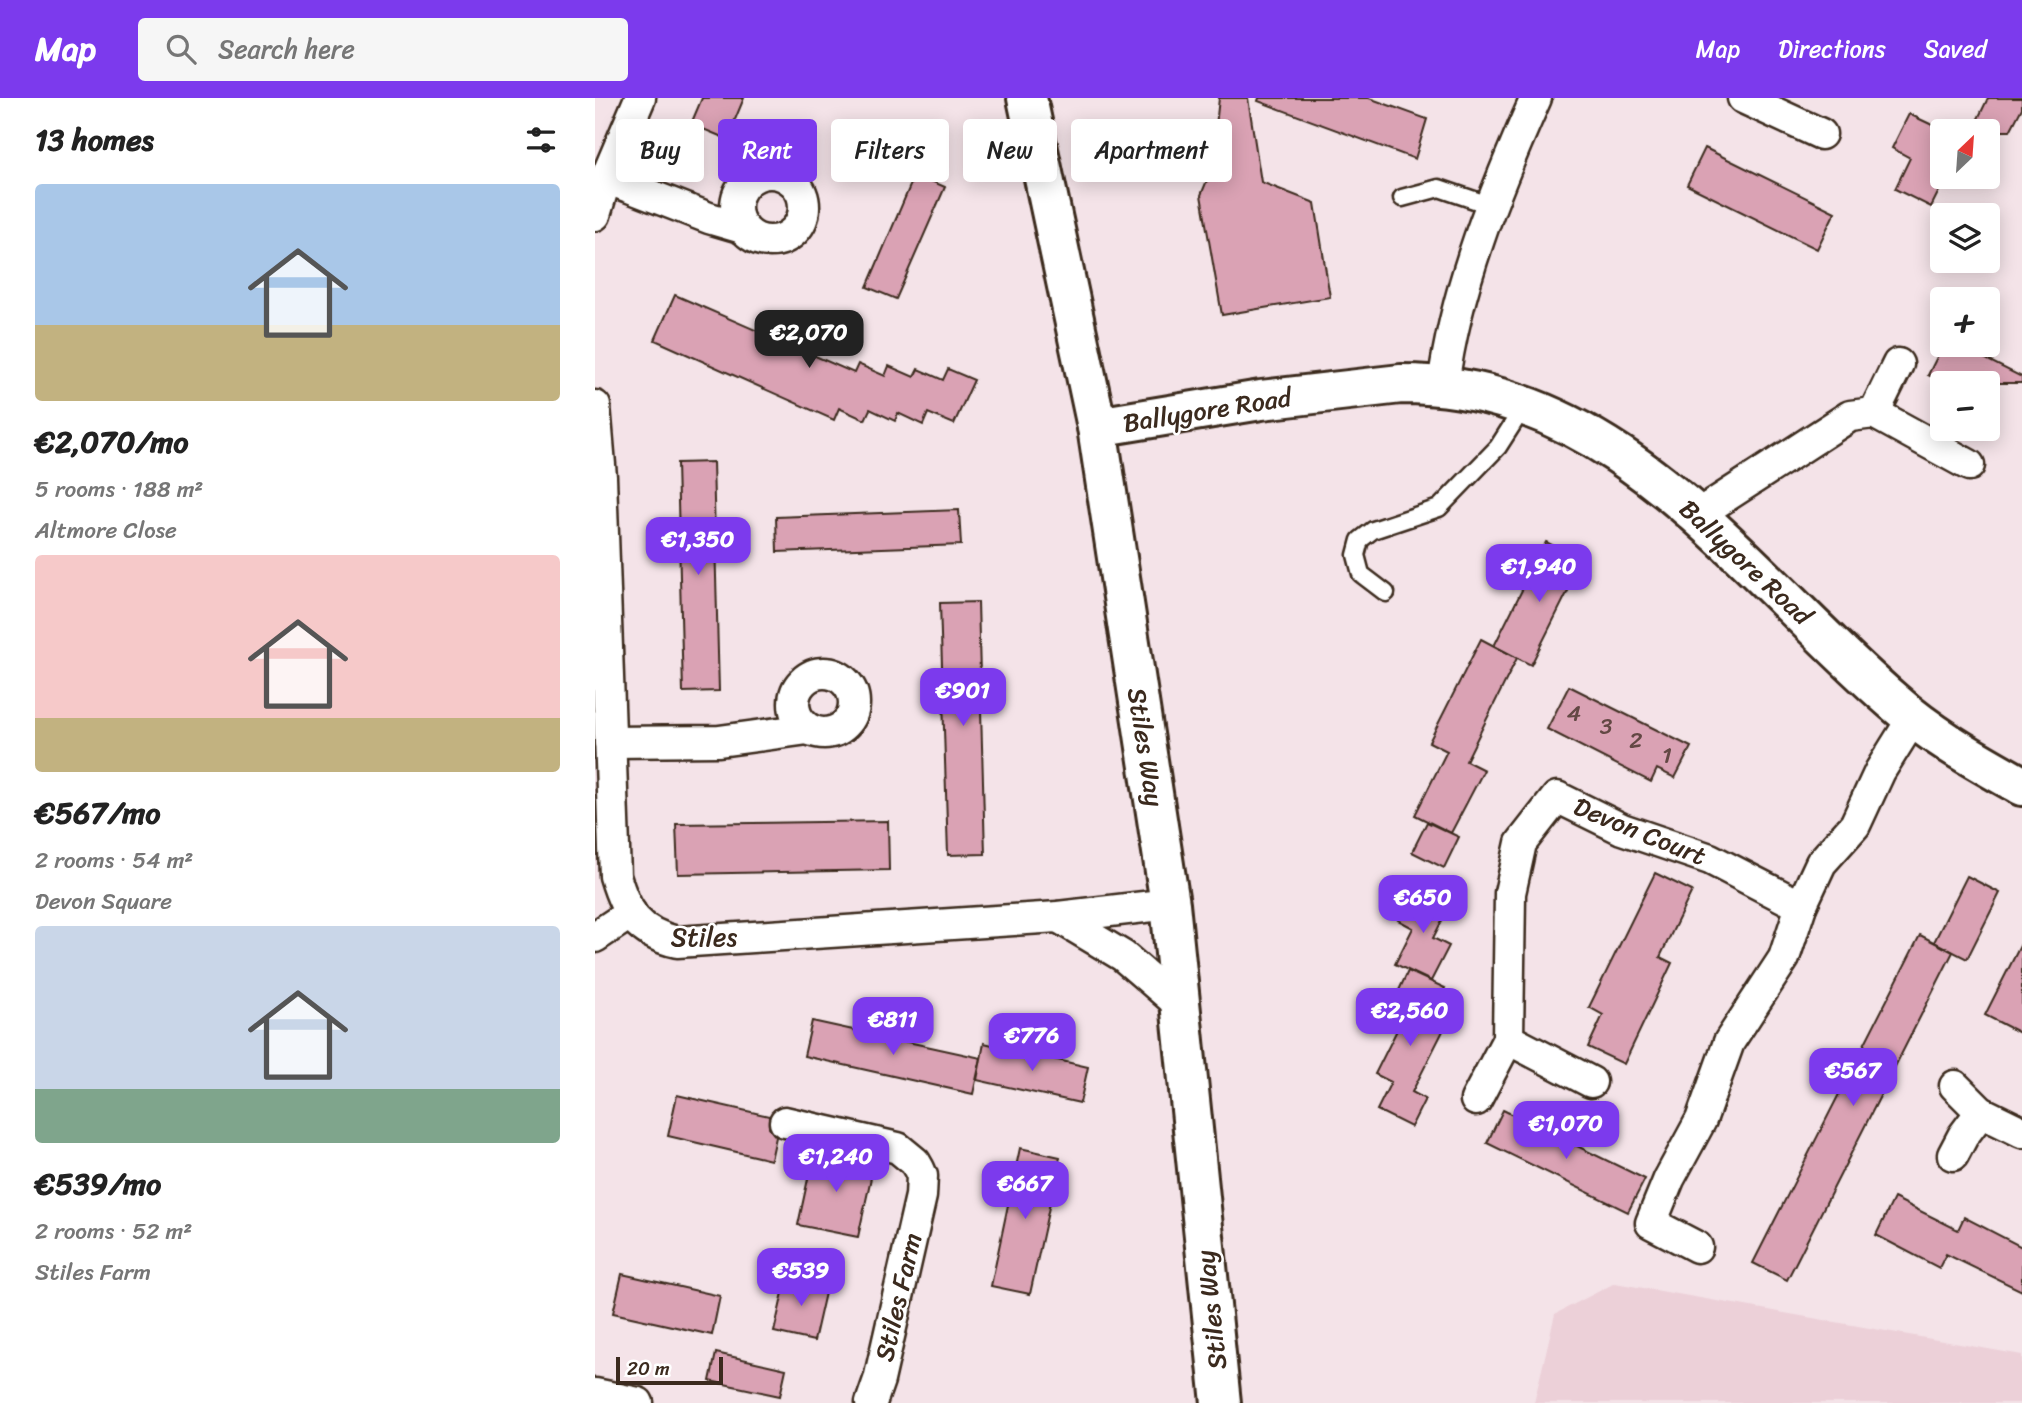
<!DOCTYPE html>
<html lang="en">
<head>
<meta charset="utf-8">
<style>
	:root { --surface:#fff; --page:#f6f6f6; --text:#222; --muted:#767676; --accent:#7c3aed }
	body { margin:0; font-family:Sriracha,sans-serif; background:var(--page); color:var(--text); height:100vh; display:flex; flex-direction:column; font-size:26px; white-space:nowrap }
	* { box-sizing:border-box; margin:0 }
	p { font-size:23px; color:var(--muted) }
	.icon { flex:none; width:38px; height:38px; fill:none; stroke:currentColor; stroke-width:2; stroke-linecap:round; stroke-linejoin:round }
	.map { position:relative; flex:1; overflow:hidden }
	.drawer { display:flex; flex-direction:column; background:var(--surface); width:595px }
	.drawer>* { flex:none }
	.banner { position:absolute; left:21px; top:21px; width:665px; height:63px; display:flex; gap:14px }
	.needle { width:46px; rotate:25deg }
	.controls { position:absolute; left:1335px; top:21px; display:grid; gap:14px }
	.controls a { display:grid; place-items:center; width:70px; height:70px; border-radius:7px; background:var(--surface); box-shadow:0 4px 18px #0003; font-size:35px }
	.scale { position:absolute; left:21px; bottom:18px; width:107px; box-sizing:border-box; padding-left:7px; border:4px solid #3b2a1e; border-top:0; font-size:19px; line-height:24px; white-space:nowrap; color:#3b2a1e; -webkit-text-stroke:5px #fff; paint-order:stroke }
	.price { position:absolute; translate:-50% -60px; padding:0 16px; border-radius:14px; background:var(--accent); color:#fff; font-size:23px; line-height:46px; filter:drop-shadow(0 2px 4px #0008) }
	.price::after { content:''; position:absolute; left:50%; top:42px; width:21px; height:16px; margin-left:-10px; background:inherit; clip-path:polygon(0 0,100% 0,50% 100%) }
	.price.current { background:#222; color:#fff }
	ul { padding:0; list-style:none }
	li { display:grid; align-content:center; gap:14px; height:371px; padding:0 35px }
	li span { display:grid; place-items:center; height:217px; border-radius:7px; color:#555 }
	li>.icon { margin-inline-start:auto }
	span .icon { width:126px; height:126px; fill:#fffc; stroke-width:1 }
	li b { font-size:30px }
	h2 { display:flex; justify-content:space-between; align-items:center; height:84px; padding:0 35px; font-size:30px }
	.tag { padding:0 24px; border-radius:7px; background:var(--surface); box-shadow:0 4px 18px #0003; font-size:24px; line-height:63px }
	.tag.current { background:var(--accent); color:#fff }
	header { display:flex; align-items:center; gap:42px; box-sizing:border-box; height:98px; padding:0 35px; background:var(--accent); color:#fff }
	header strong { font-size:33px }
	nav { display:flex; gap:38px; margin-inline-start:auto; font-size:24px }
	.search { width:490px; height:63px; background:var(--page); display:flex; align-items:center; gap:18px; box-sizing:border-box; padding:0 24px; border-radius:7px; color:var(--muted); font-size:26px }
	main { display:flex; flex:1; min-height:0 }
	.map>svg:first-child { display:block }
</style>
</head>
<body>
<header>
<strong>Map</strong>
<div class="search"><svg class="icon" aria-label="search" viewBox="0 0 24 24"><circle cx="10" cy="10" r="6"/><path d="M15 15l6 6"/></svg>Search here</div>
<nav><a>Map</a><a>Directions</a><a>Saved</a></nav>
</header>
<main>
<section class="drawer">
<h2>13 homes<svg class="icon" aria-label="filters" viewBox="0 0 24 24"><path d="M4 7h16M4 17h16"/><circle cx="9" cy="7" r="2"/><circle cx="15" cy="17" r="2"/></svg></h2>
<ul>
<li><span style="background:linear-gradient(#a9c7e8 65%,#c2b280 0)"><svg class="icon" aria-label="home" viewBox="0 0 24 24"><path d="M3 11l9-7 9 7M6 9v11h12V9"/></svg></span><div><b>€2,070/mo</b><p>5 rooms · 188 m²</p><p>Altmore Close</p></div></li>
<li><span style="background:linear-gradient(#f6c9c9 75%,#c2b280 0)"><svg class="icon" aria-label="home" viewBox="0 0 24 24"><path d="M3 11l9-7 9 7M6 9v11h12V9"/></svg></span><div><b>€567/mo</b><p>2 rooms · 54 m²</p><p>Devon Square</p></div></li>
<li><span style="background:linear-gradient(#c9d6e8 75%,#7fa58c 0)"><svg class="icon" aria-label="home" viewBox="0 0 24 24"><path d="M3 11l9-7 9 7M6 9v11h12V9"/></svg></span><div><b>€539/mo</b><p>2 rooms · 52 m²</p><p>Stiles Farm</p></div></li>
</ul>
</section>
<div class="map">
<svg width="1427" height="1305" viewBox="0 0 1427 1305">
	<rect width="100%" height="100%" fill="#f4e3e8"/>
	<filter id="ink" filterUnits="userSpaceOnUse"><feTurbulence type="fractalNoise" baseFrequency=".0143" numOctaves="2"/><feDisplacementMap in="SourceGraphic" scale="14" xChannelSelector="R" yChannelSelector="G"/><feConvolveMatrix kernelMatrix="1 2 1 2 8 2 1 2 1" color-interpolation-filters="sRGB"/></filter>
	<g filter="url(#ink)">
		<!-- built -->
		<path fill="#ecd0d8" d="M1020,1185L1427,1257V1305H939L960,1216Z"/>
		<!-- building -->
		<g fill="#daa2b4" stroke="#3b2a1e" stroke-width="2">
			<path d="M107,0H149L132,41L96,26Z"/>
			<path d="M624,0H653L666,84L720,105L735,199L627,217L606,97L613,80L605,59L608,36L621,28Z"/>
			<path d="M664,0H774L832,21L820,61L663,3Z"/>
			<path d="M1393,0H1427V10L1415,33H1377Z"/>
			<path d="M1314,16L1350,33H1348V79H1351L1336,109L1300,91L1315,60L1297,50Z"/>
			<path d="M1110,50L1240,114L1222,151L1092,87Z"/>
			<path d="M320,76L350,89L301,201L272,189Z"/>
			<path d="M80,197L259,275L263,266L290,278L294,268L319,279L323,271L348,282L353,271L379,282L359,326L333,315L328,327L303,315L300,323L275,311L270,322L244,310L239,322L60,242Z"/>
			<path d="M1348,247H1363L1427,279V285H1350L1333,277Z"/>
			<path d="M118,364L124,593L88,594L82,365Z"/>
			<path d="M364,412L366,447L182,454L181,419Z"/>
			<path d="M951,444L988,463L936,567L899,548Z"/>
			<path d="M383,504L390,756L353,757L345,505Z"/>
			<path d="M886,541L922,560L871,663L889,672L856,735L820,717L852,653L834,644Z"/>
			<path d="M974,588L1096,649L1080,680L1062,671L1056,684L952,631Z"/>
			<path d="M293,723L294,772L83,776L81,726Z"/>
			<path d="M832,724L864,739L849,770L817,754Z"/>
			<path d="M1060,775L1097,793L1065,859L1077,865L1029,966L993,949L1008,917L994,909Z"/>
			<path d="M1372,778L1405,795L1372,861L1339,844Z"/>
			<path d="M819,790L855,807L838,840L854,848L836,883L800,866L818,830L803,822Z"/>
			<path d="M1325,837L1358,854L1192,1182L1158,1165Z"/>
			<path d="M1427,844V936L1390,917Z"/>
			<path d="M813,873L850,890L834,923L849,931L817,994L830,1001L816,1029L782,1012L796,984L780,976L812,912L798,905Z"/>
			<path d="M217,923L386,960L378,996L209,958Z"/>
			<path d="M389,945L493,969L485,1005L382,982Z"/>
			<path d="M82,997L174,1018V1030L181,1039L176,1062L73,1038Z"/>
			<path d="M908,1012L1050,1081L1033,1114L892,1045Z"/>
			<path d="M425,1050L465,1059L435,1196L396,1188Z"/>
			<path d="M219,1053L279,1066L263,1139L203,1127Z"/>
			<path d="M1299,1100L1363,1132L1369,1119L1427,1149V1193L1351,1156L1344,1170L1281,1137Z"/>
			<path d="M27,1176L125,1198L117,1237L18,1215Z"/>
			<path d="M192,1177L232,1186L219,1243L179,1234Z"/>
			<path d="M121,1255L191,1271L185,1298L115,1283Z"/>
		</g>
		<g fill="none" stroke-linecap="round" stroke-linejoin="round">
			<defs>
				<g id="lane">
					<path d="M807,100L844,90L897,108"/>
					<path d="M791,495L766,476L761,457L765,442L778,432L844,410L903,349L928,310"/>
				</g>
				<g id="street">
					<path d="M1148,0L1226,36"/>
					<circle cx="175" cy="109" r="34"/>
					<path d="M11,80L114,120L148,130"/>
					<path d="M0,117L11,80L45,0"/>
					<path d="M848,288C861,188 900,92 941,0"/>
					<path d="M0,308L6,379L20,778C31,815 43,835 82,844L463,819L575,806"/>
					<path d="M1279,315L1303,266"/>
					<path d="M1102,417L1255,318L1279,315L1374,367"/>
					<circle cx="229" cy="605" r="30"/>
					<path d="M15,644L124,643L213,631"/>
					<path d="M463,819L528,858L586,908"/>
					<path d="M0,839L36,815"/>
					<path d="M913,941L996,984"/>
					<path d="M1360,988L1386,1014L1427,1034"/>
					<path d="M881,1002L913,941L915,795L926,745L962,699L1027,731L1115,761L1206,808"/>
					<path d="M190,1024L303,1050L320,1064L324,1071L327,1078L326,1098L284,1282L276,1305"/>
					<path d="M1358,1057L1368,1038L1386,1014"/>
					<path d="M1102,1149L1056,1125L1074,1081L1106,1022L1134,944L1189,860L1206,808L1226,765L1260,727L1285,673L1318,620"/>
					<path d="M0,1296L43,1305"/>
				</g>
				<g id="secondary">
					<path d="M432,0L502,329L575,806L626,1305"/>
					<path d="M502,329L666,302L806,286C1024,286 1150,476 1299,604C1337,638 1383,663 1427,688"/>
				</g>
			</defs>
			<!-- lane casing -->
			<use href="#lane" stroke="#3b2a1e" stroke-width="21"/>
			<!-- street casing -->
			<use href="#street" stroke="#3b2a1e" stroke-width="35"/>
			<!-- secondary casing -->
			<use href="#secondary" stroke="#3b2a1e" stroke-width="44"/>
			<!-- lane -->
			<use href="#lane" stroke="#fff" stroke-width="16"/>
			<!-- street -->
			<use href="#street" stroke="#fff" stroke-width="30"/>
			<!-- secondary -->
			<use href="#secondary" stroke="#fff" stroke-width="38"/>
		</g>
	</g>
	<g text-anchor="middle" dominant-baseline="central" stroke-width="5" stroke-linejoin="round" paint-order="stroke">
		<!-- number labels -->
		<g font-size="23" fill="#634844">
			<text x="979" y="615">4</text>
			<text x="1011" y="628">3</text>
			<text x="1041" y="642">2</text>
			<text x="1072" y="657">1</text>
		</g>
		<!-- street labels -->
		<g font-size="26" fill="#3b2a1e" stroke="#fff">
			<text transform="translate(612 312) rotate(-9)">Ballygore Road</text>
			<text transform="translate(1151 464) rotate(43)">Ballygore Road</text>
			<text transform="translate(551 649) rotate(81)">Stiles Way</text>
			<text transform="translate(1045 733) rotate(22)">Devon Court</text>
			<text x="109" y="839">Stiles</text>
			<text transform="translate(303 1199) rotate(-77)">Stiles Farm</text>
			<text transform="translate(616 1212) rotate(-96)">Stiles Way</text>
		</g>
	</g>
</svg>
<div class="controls">
<a><svg class="needle" viewBox="-14 -14 28 28"><path d="M0-13l5 13h-10z" fill="#e53935"/><path d="M0 13l5-13h-10z" fill="#767676"/></svg></a>
<a><svg class="icon" aria-label="layers" viewBox="0 0 24 24"><path d="M12 4l9 5-9 5-9-5zM3 14l9 5 9-5"/></svg></a>
<a>+</a>
<a>−</a>
</div>
<div class="scale">20 m</div>
<b class="price current" style="left:214px;top:272px">€2,070</b>
<b class="price" style="left:103px;top:479px">€1,350</b>
<b class="price" style="left:944px;top:506px">€1,940</b>
<b class="price" style="left:368px;top:630px">€901</b>
<b class="price" style="left:828px;top:837px">€650</b>
<b class="price" style="left:815px;top:950px">€2,560</b>
<b class="price" style="left:298px;top:959px">€811</b>
<b class="price" style="left:437px;top:975px">€776</b>
<b class="price" style="left:1258px;top:1010px">€567</b>
<b class="price" style="left:971px;top:1063px">€1,070</b>
<b class="price" style="left:241px;top:1096px">€1,240</b>
<b class="price" style="left:430px;top:1123px">€667</b>
<b class="price" style="left:206px;top:1210px">€539</b>
<div class="banner">
<a class="tag">Buy</a>
<a class="tag current">Rent</a>
<a class="tag">Filters</a>
<a class="tag">New</a>
<a class="tag">Apartment</a>
</div>
</div>
</main>
</body>
</html>
